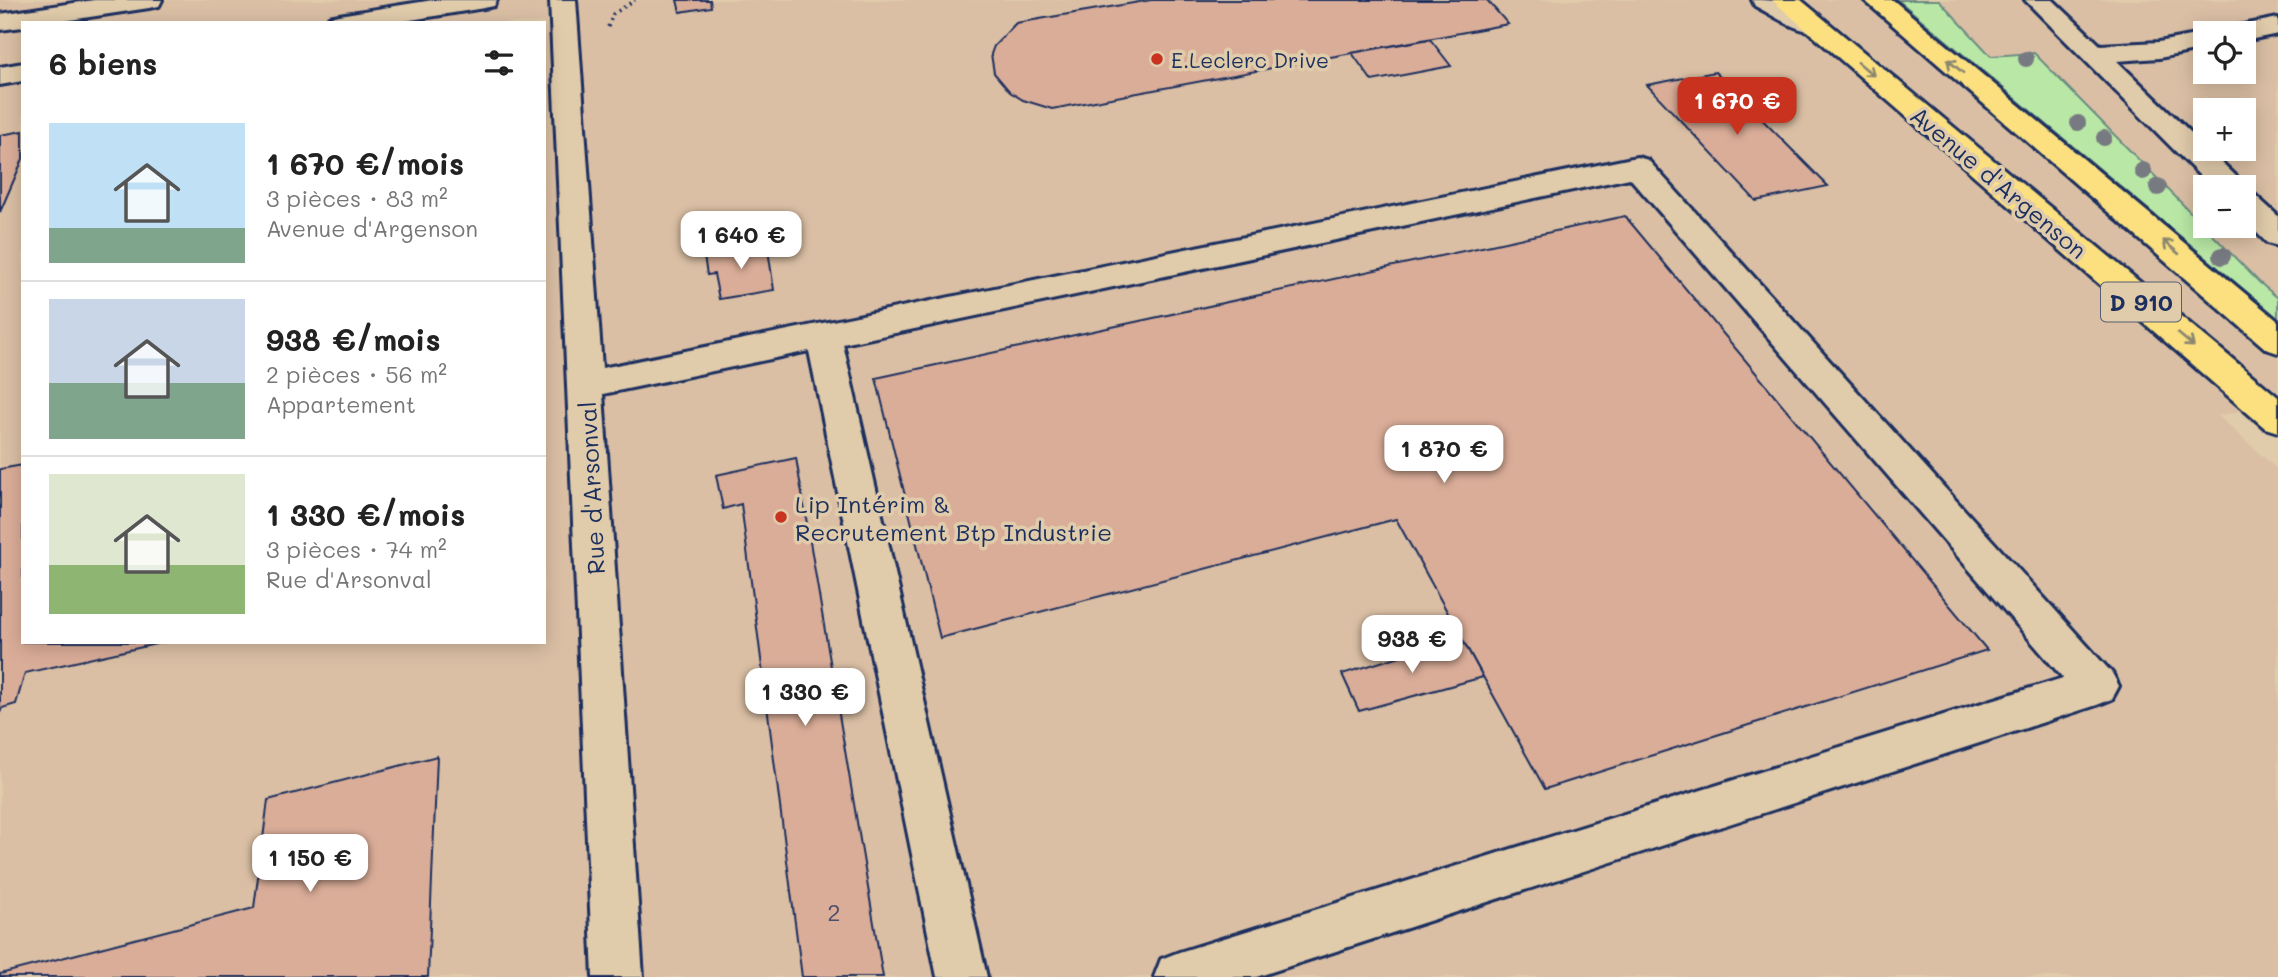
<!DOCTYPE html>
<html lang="fr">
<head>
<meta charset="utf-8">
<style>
	:root { --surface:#fff; --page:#f2f2f2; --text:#222; --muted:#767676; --line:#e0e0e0; --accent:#c8321e }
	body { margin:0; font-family:Mali,sans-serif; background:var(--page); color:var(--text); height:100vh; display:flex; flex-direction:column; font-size:26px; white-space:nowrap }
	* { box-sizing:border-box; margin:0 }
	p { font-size:23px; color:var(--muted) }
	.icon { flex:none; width:38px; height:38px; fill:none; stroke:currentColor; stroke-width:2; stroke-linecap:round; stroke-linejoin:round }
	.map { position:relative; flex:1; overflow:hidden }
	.panel { position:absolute; left:21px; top:21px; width:525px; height:623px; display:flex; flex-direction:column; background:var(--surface); border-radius:0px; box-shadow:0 4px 18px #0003 }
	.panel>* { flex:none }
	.buttons { position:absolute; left:2193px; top:21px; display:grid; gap:14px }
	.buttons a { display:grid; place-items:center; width:63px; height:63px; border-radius:0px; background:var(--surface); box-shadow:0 4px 18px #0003; font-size:35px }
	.price { position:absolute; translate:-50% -60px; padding:0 16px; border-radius:14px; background:#fff; color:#222; font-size:23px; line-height:46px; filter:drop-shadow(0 2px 4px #0008) }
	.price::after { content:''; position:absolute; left:50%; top:42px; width:21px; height:16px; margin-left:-10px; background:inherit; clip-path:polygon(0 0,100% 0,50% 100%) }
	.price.on { background:var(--accent); color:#fff }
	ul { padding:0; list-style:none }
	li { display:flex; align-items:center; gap:21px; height:175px; padding:0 28px }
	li+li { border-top:2px solid var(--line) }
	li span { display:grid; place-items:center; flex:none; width:196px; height:140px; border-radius:0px; color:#555 }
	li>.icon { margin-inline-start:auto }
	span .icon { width:84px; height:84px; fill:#fffc; stroke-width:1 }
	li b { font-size:30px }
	h2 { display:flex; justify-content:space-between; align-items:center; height:84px; padding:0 28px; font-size:30px }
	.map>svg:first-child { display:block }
</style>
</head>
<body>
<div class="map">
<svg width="2278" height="977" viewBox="0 0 2278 977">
	<rect width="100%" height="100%" fill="#e0cbaa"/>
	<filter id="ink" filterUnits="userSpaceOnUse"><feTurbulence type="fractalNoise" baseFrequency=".0143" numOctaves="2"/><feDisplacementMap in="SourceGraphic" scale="14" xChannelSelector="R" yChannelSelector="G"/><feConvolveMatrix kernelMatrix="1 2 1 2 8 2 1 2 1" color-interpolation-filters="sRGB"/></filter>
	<g filter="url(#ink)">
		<!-- built -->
		<path fill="#dabfa4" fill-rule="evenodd" d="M0,0H2278V401L2218,416L2278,470V977H0ZM23,23H544V642H23ZM2205,33H2244V72H2205ZM2205,110H2244V149H2205ZM2205,187H2244V226H2205Z"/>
		<!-- green -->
		<path fill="#b9e8a6" stroke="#6a8c82" stroke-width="2" d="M1898,0H1939L1991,56L2034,53L2259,282L2278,298V318Z"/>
		<!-- building -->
		<g fill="#daad98" stroke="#1b2f5e" stroke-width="2">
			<path d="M677,0H710L711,7L680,12Z"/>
			<path d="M1151,0H1487L1508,24L1052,109L1023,100L1010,92L994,73L991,54L994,46L1016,23Z"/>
			<path d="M1430,39L1451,66L1372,81L1352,53Z"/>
			<path d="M1715,72L1828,186L1756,201L1647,85Z"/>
			<path d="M23,131V159L0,212V135Z"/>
			<path d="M1625,216L1987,650L1545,789L1396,519L940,638L876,378Z"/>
			<path d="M767,243L774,290L719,299L714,274L707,275L704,256Z"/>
			<path d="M796,458L883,977H802L741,504L723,509L716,475Z"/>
			<path d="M23,465V642H165L25,673L16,704L2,708L0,713V469Z"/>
			<path d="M1461,637L1483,677L1359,711L1342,674Z"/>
			<path d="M437,756L428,977H0V974L254,908L268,800Z"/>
		</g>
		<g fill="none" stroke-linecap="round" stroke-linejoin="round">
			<defs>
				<g id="minor">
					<path d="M94,0H162L159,6L149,8L50,23H23V27L0,30V14Z"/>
					<path d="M433,0H497L494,6L484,8L392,23H325L329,17L339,15Z"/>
					<path d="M550,0H576L602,368L1637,157L1648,160L2112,673L2119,686L2112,699L2097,705L1256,977H1154L1161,959L1179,952L2063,678L1630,178L843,344L987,977H937L809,351L603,394L643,977H593Z"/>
					<path d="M1752,0C1776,0 1812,2 1828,25L1824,31C1801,36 1775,16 1755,6Z"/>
					<path d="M2025,0H2053L2100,45L2159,42L2205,33H2207H2205V49L2159,58L2117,61L2240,180L2245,187L2244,189L2211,187Z"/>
					<path d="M2278,18V34L2244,41V33H2229L2233,27Z"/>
					<path d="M23,63V81L0,85V67Z"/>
					<path d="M2244,192L2255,195L2278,216V246L2267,243L2244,220Z"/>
				</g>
				<g id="major">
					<path d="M1772,0H1801L2278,397V432L2265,428Z"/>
					<path d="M1864,0H1893L2278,321V353L2266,349Z"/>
				</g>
			</defs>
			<!-- minor casing -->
			<use href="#minor" stroke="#1b2f5e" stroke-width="6"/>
			<!-- major casing -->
			<use href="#major" stroke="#1b2f5e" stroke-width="6"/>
			<!-- path -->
			<path stroke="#1b2f5e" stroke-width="3.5" stroke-dasharray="2 4.5" stroke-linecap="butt" d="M608,27L613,14L635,0"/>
			<!-- minor -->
			<use href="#minor" fill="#e0cbaa" fill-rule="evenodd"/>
			<!-- major -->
			<use href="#major" fill="#fce080" fill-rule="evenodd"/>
		</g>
		<!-- trees -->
		<g fill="#787a82">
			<circle cx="2026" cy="59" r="8"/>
			<circle cx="2078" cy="123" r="8"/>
			<circle cx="2104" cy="138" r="8"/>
			<circle cx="2143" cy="171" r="9"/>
			<circle cx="2158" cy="187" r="9"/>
			<circle cx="2222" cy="256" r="9"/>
		</g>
		<!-- one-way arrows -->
		<defs><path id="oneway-shaft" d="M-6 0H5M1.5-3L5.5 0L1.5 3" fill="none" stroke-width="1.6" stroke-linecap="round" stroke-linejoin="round" transform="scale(1.75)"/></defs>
		<g stroke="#8c886f">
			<use href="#oneway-shaft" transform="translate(1955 66) rotate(-140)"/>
			<use href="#oneway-shaft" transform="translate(1866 69) rotate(40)"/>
			<use href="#oneway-shaft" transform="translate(2171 247) rotate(-139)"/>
			<use href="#oneway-shaft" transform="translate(2186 340) rotate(40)"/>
		</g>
	</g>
	<!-- markers -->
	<g fill="#c8321e" stroke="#e0cbaa" stroke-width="2.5">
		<circle cx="1157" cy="59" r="7"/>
		<circle cx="781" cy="517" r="7"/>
	</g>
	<g text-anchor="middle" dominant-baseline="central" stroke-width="7" stroke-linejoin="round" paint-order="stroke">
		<!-- far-poi labels -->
		<g font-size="21" fill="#1b2f5e" stroke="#e0cbaa" text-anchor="start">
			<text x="1171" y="59">E.Leclerc Drive</text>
		</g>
		<!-- shield labels -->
		<rect fill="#e0cbaa" stroke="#565e75" stroke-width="2" x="2101" y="282.5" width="80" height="39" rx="5"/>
		<g font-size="23" font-weight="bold" fill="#1b2f5e">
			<text x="2141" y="302">D 910</text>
		</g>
		<!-- street labels -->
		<g font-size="24" fill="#1b2f5e" stroke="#e0cbaa">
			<text transform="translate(1999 182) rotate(40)">Avenue d'Argenson</text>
			<text transform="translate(591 488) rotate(-93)">Rue d'Arsonval</text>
		</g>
		<!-- poi labels -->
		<g font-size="24" fill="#1b2f5e" stroke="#e0cbaa" text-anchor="start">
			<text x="795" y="503">Lip Intérim &amp;<tspan x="795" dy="28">Recrutement Btp Industrie</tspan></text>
		</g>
		<!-- near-number labels -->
		<g font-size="24" fill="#4b4e6c">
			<text x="834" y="911">2</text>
		</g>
	</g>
</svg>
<div class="buttons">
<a><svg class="icon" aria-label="locate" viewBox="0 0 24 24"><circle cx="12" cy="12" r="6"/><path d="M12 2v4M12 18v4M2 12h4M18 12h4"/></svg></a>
<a>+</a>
<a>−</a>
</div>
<b class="price on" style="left:1737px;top:137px">1 670 €</b>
<b class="price" style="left:741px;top:271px">1 640 €</b>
<b class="price" style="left:1444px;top:485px">1 870 €</b>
<b class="price" style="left:1412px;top:675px">938 €</b>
<b class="price" style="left:805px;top:728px">1 330 €</b>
<b class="price" style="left:310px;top:894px">1 150 €</b>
<section class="panel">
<h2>6 biens<svg class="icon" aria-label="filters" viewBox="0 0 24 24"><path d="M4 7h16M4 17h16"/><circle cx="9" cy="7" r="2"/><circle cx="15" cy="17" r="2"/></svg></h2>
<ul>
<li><span style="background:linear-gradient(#bfe0f5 75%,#7fa58c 0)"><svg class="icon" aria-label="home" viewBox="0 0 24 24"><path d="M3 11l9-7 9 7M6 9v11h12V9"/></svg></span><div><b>1 670 €/mois</b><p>3 pièces · 83 m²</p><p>Avenue d'Argenson</p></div></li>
<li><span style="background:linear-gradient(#c9d6e8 60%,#7fa58c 0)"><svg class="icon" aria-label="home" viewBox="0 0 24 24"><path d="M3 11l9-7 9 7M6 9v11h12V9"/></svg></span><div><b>938 €/mois</b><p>2 pièces · 56 m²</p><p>Appartement</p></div></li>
<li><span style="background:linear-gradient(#dfe7d0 65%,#8fb573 0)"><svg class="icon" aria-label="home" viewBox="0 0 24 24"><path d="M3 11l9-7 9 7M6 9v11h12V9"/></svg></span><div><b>1 330 €/mois</b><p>3 pièces · 74 m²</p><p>Rue d'Arsonval</p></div></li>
</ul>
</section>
</div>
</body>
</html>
